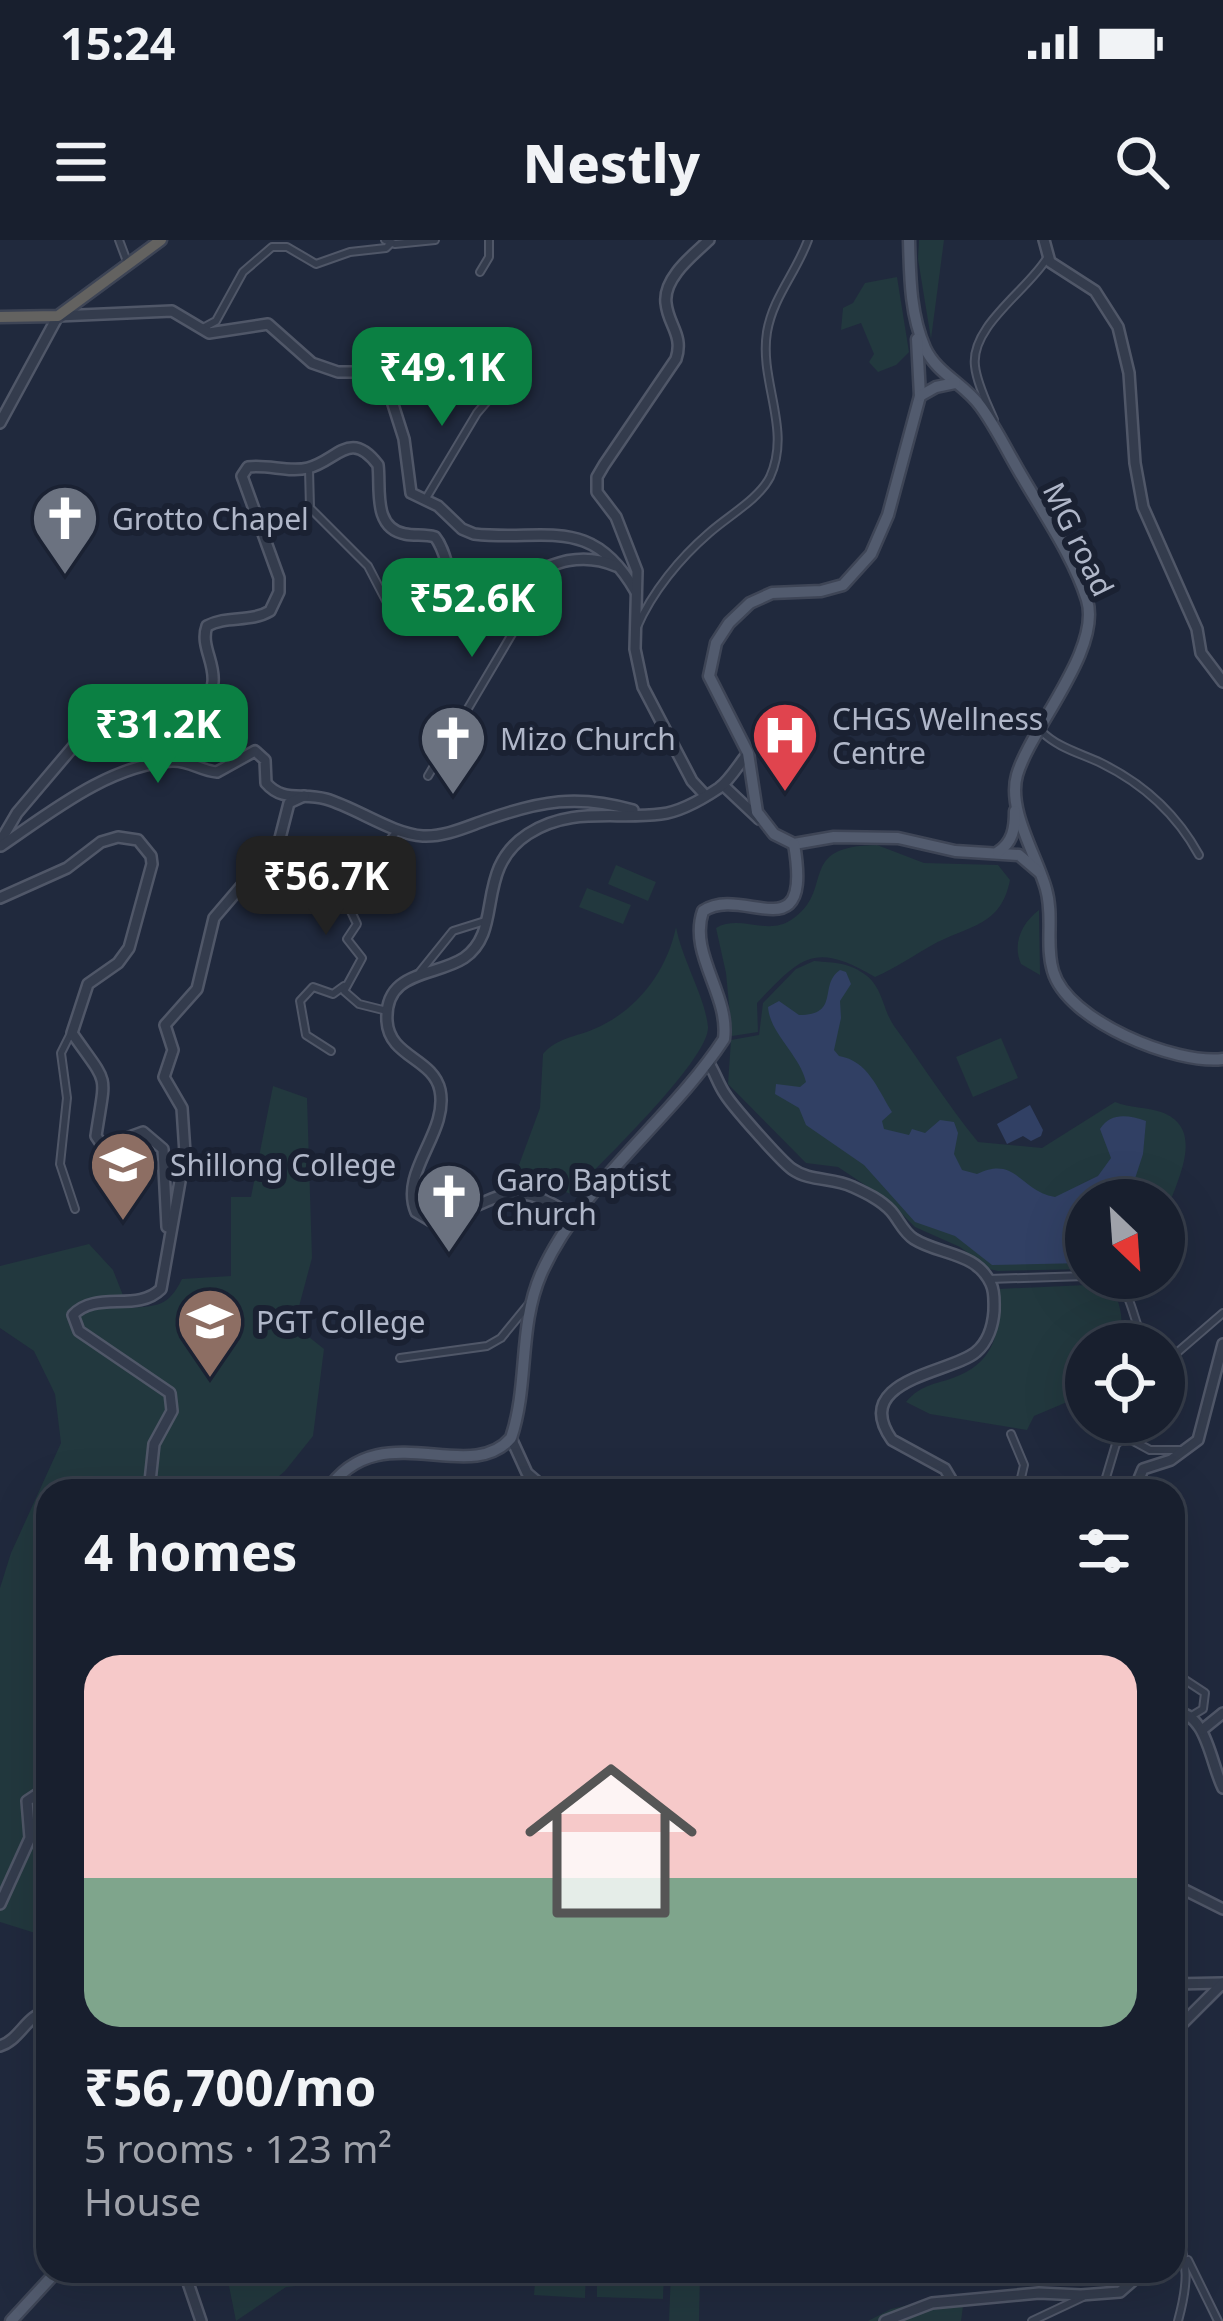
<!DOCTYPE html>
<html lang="en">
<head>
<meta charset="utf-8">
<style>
	:root { --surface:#181f2e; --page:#212736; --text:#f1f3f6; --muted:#9fa2aa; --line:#363d4a; --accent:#0b8043 }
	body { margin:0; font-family:"Noto Sans",sans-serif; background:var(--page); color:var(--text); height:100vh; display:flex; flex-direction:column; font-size:45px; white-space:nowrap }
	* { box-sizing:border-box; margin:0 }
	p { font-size:39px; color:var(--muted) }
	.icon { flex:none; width:66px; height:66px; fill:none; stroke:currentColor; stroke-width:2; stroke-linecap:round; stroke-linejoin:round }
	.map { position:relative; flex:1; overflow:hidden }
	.drawer { position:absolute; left:36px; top:1239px; width:1149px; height:804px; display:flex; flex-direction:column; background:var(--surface); border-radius:36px; box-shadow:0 12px 48px #0002,0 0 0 3px var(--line) }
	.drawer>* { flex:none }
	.needle { width:78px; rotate:155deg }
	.controls { position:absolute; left:1065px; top:939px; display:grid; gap:24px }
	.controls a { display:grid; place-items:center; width:120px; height:120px; border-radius:50%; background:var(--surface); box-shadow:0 12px 48px #0002,0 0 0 3px var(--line); font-size:60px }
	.price { position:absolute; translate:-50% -102px; padding:0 27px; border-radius:24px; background:var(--accent); color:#fff; font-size:39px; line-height:78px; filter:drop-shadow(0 3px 6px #0008) }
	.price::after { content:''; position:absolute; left:50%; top:72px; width:36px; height:27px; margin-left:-18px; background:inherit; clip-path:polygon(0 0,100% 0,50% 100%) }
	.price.active { background:#222; color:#fff }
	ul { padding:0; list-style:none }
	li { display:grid; align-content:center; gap:24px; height:636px; padding:0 48px }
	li+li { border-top:3px solid var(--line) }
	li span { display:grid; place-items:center; height:372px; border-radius:36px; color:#555 }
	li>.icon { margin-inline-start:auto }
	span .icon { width:216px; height:216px; fill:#fffc; stroke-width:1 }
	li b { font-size:51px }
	h2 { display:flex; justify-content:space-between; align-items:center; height:144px; padding:0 48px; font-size:51px }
	.status { display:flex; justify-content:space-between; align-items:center; height:84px; padding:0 60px; background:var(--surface); direction:ltr }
	.status svg { height:33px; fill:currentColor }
	header { display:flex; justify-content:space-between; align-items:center; height:156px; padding:0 48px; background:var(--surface); font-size:54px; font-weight:800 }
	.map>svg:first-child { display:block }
</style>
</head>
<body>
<div class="status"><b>15:24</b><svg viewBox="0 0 49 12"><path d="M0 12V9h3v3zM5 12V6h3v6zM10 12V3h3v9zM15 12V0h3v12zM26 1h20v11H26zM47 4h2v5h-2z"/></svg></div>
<header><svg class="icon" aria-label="menu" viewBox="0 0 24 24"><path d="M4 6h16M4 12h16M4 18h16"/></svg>Nestly<svg class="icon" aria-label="search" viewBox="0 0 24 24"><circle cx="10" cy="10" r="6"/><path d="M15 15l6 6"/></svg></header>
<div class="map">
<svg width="1223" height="2081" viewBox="0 0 1223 2081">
	<rect width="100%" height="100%" fill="#20293d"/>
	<!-- green -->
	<g fill="#22383e">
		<path d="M919,0H944L931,99L918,19Z"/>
		<path d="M897,37L909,112L896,125L878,132L869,122L874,114L861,83L841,90L843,68L853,63L865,43Z"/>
		<path d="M877,605L924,623L998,625L1010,640C1001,686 970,685 934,704C914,715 896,728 875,737C814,701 801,717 757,763L758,792L732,796L726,733L716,688C740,674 767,696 791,680C837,650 794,606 877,605Z"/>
		<path d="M616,625L656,642L648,661L608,644Z"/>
		<path d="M587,648L631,665L623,684L579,667Z"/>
		<path d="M1039,670L1040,735L1021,724C1012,703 1022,683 1039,670Z"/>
		<path d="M676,687C682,720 705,756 708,787C710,819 597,927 571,954L516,933L540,868L543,814C556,798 576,797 594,789C637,771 667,731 676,687Z"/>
		<path d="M814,721C836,723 849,722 867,736C883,749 883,770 894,786C922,824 947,864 978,902L1042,908L1115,862C1130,868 1147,867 1161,872C1209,889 1174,945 1164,979V960H1086V1029L998,1031L989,1029L960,1007L915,987L889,961L838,927L806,923L728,844L731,800L759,795L763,763L796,729Z"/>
		<path d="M1001,798L1018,838L973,857L956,817Z"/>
		<path d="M273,846L307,858L312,1018L294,1085L324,1109L313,1196L285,1231L265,1248L48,1251V1697L0,1682V1348L11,1313L61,1203L55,1154L34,1111L0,1088V1026L89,1004L113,1030L128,1068C158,1066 168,1067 182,1039L231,1036V957H251Z"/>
		<path d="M1108,1044C1123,1063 1123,1081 1120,1104H1086V1154L1034,1176L1027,1190L930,1174L906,1162C918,1148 929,1145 947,1140C994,1126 1002,1093 998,1049Z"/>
		<path d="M226,2031H252L255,2046L314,2035V2044L286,2047L236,2081Z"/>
		<path d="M536,2031H586L585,2058L534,2055Z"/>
		<path d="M597,2031H664L663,2059L597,2057Z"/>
		<path d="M671,2032L700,2033L699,2081H669Z"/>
		<path d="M954,2055L963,2066L961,2081H868L891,2069Z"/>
	</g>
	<!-- water -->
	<g fill="#314064">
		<path d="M840,730L846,732L851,744L840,761L841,778L834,810L839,816C868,821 877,848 892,872L882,881L884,889L909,895L912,889L925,893L940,880L954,882L958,893L954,914L962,930L977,934C1017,915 1019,951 1055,957L1098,936L1111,918L1100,889C1111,872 1128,875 1146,881L1143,914L1128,960H1086V1023L992,1025L955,996L915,982L864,925L806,885L799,868L775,854L776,844L800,847L806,842C800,815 770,794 768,767L779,761L799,775C841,775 818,745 840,730Z"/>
		<path d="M1030,865L1043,890L1041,896L1031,901L1023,896L1007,904L997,884Z"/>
	</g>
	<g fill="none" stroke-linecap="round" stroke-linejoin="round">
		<defs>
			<g id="minor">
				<path d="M119,0L128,24"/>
				<path d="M385,0L395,4L435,0"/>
				<path d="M480,32L489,17V0"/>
				<path d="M203,88L216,81L243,32L272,7H287L316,24L350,12L386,8L391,3"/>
				<path d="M994,180C987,163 977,144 975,126C970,86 1029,49 1047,18"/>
				<path d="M309,229L310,268L368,326L393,374"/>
				<path d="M425,260L477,173L501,145"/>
				<path d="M637,387C652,352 680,318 709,293C728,276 759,259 770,237C792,189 759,142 767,92C773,57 796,33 808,0"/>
				<path d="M1041,491C1058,508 1080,513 1101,523C1144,544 1176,573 1199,615"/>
				<path d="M428,536L551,328"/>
				<path d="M270,614L313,663"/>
				<path d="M420,732L453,691L485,681"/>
				<path d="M387,771L359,764L344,751L362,718L347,699L357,684L348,665L375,618L398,590"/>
				<path d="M71,793L61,813L67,858L60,924L75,969"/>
				<path d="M331,811L306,795L300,761L313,747L333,754L344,746"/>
				<path d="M1114,1038C1133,1054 1133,1082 1145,1104"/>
				<path d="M989,1039L1086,1036"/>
				<path d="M400,1118L487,1106L501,1098L528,1065"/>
				<path d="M1164,1119L1172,1117L1223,1073"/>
				<path d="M1126,1182V1197L1150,1210H1183"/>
				<path d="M1011,1194L1024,1225L1018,1251"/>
				<path d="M1102,1251L1116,1204L1126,1197"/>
				<path d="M1173,1432L1205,1453L1203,1469L1193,1475"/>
				<path d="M1173,1990C1191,2021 1187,2048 1178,2081"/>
				<path d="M1188,2020L1218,2081"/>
				<path d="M1032,2081L1083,2057"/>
			</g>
			<g id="tertiary">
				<path d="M1044,0L1050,22L1095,51L1118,87L1129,133L1135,223L1143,267L1197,389L1201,413L1223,442"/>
				<path d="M0,183L58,76L172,71L209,93L268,84L312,123L338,132H368L378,138L391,158L404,199L411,253L438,266L462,289L474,294C545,302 591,273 636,352"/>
				<path d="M724,546L759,579"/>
				<path d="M705,555L692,541L643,447L635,409L637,331L616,277L597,252V237L604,225L676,119C684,95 668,85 666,63C663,38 693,15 709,0"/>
				<path d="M0,602L17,573L78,501L98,459C115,458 126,471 142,475C168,481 210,474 213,442C215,422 200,405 207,386C227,375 250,383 270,371L279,352V338L242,236L248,227C268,224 289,233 308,228C337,221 350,188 378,225C381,247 372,288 405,294C415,296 425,294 435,297C449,314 446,342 464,354C519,356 555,300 616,326"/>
				<path d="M1,606C51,572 109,525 172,521C189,520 201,531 217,532L255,511L265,520L266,543C283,563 303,552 326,559C357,568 392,594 423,596C445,597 466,587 486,580C540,561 577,554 633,570"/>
				<path d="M0,658L67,628L101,602L118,597L138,600L151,616L152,624L129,708L118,723L88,744L72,793C110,848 106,829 96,896L100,902L110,904L143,892L163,909L167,987"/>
				<path d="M708,822C715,832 718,844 725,854C733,867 781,921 792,929C810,942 833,937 853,947C866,953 881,960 891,971C899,980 903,992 914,999C939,1015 977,1012 991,1044C995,1052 994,1062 994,1071C993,1085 988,1102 976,1112C952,1133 849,1139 892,1200L945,1229L958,1251"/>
				<path d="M577,979C503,929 502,965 431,981L416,972C399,931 449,893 440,850C433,818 389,817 387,781C384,730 435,737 464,718C505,690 473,630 528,594C571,566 615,580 661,574C680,572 704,558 719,548C730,540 739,524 748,513"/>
				<path d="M511,1198L527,1233L548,1251"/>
				<path d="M149,1251L154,1204L172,1171L170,1153L79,1091L73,1075C96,1050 137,1073 161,1049L185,913L182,868L164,837L173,810L165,785L197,749L214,678L279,602L289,563L304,556"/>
				<path d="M1134,1251L1143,1229L1171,1220L1198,1200L1223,1104"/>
				<path d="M1173,1472C1207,1471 1210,1522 1223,1548"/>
				<path d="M1202,1490L1223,1473"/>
				<path d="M1173,1644L1223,1669"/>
				<path d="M0,1664L30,1598L27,1561L48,1547"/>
				<path d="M1173,1744L1223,1743"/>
				<path d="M1173,1793L1223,1743"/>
				<path d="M0,1806C20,1800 26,1775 48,1771"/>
				<path d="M184,2031L201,2081"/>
				<path d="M885,2081L932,2063L1039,2053L1081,2055L1120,2052L1144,2031"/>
			</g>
			<g id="primary">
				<path d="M909,0C910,36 910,74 925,108C937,134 965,144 981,167C997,189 1009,215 1023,238C1045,276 1074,318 1087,360C1102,410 1030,489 1017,535C1007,570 1037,616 1046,649C1054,676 1045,705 1053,731C1067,781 1176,825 1223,819"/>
				<path d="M917,99L920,156L888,275L871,314L843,345L821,351L772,353L750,363L729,383L716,403L709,436L748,513L757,572L774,594L794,604L834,597L898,598L955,611L1019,615L1039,632"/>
				<path d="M920,156L936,147L955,143"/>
				<path d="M998,612C1013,602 1015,588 1015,571"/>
				<path d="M327,1251C378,1173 469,1247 511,1198C529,1145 518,1087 541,1034C581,944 671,880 724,799C730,755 688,714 703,671C744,644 813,715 794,604"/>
				<path d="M11,2081L57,2031"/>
			</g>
			<path id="trunk" d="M0,77L58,76L161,0"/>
		</defs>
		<!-- minor casing -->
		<use href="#minor" stroke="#505768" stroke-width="10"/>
		<!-- tertiary casing -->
		<use href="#tertiary" stroke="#505768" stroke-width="14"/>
		<!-- primary casing -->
		<use href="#primary" stroke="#3e4556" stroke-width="15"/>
		<!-- trunk casing -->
		<use href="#trunk" stroke="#3d4455" stroke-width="15"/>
		<!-- minor -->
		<use href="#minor" stroke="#343c4d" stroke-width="6"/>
		<!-- tertiary -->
		<use href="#tertiary" stroke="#343c4d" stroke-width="9"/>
		<!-- primary -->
		<use href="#primary" stroke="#525b6e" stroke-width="10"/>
		<!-- trunk -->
		<use href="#trunk" stroke="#636260" stroke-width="10"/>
	</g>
	<!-- icons -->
	<defs>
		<symbol id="church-pin" viewBox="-11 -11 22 30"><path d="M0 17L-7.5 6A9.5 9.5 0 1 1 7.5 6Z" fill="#6b7280" stroke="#1a2132"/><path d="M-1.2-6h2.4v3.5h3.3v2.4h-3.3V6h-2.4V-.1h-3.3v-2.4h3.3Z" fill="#fff"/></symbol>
		<symbol id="hospital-pin" viewBox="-11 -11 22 30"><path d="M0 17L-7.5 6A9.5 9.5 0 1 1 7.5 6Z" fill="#e0444e" stroke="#1a2132"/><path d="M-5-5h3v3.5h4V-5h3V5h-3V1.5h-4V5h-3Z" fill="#fff"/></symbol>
		<symbol id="university-pin" viewBox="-11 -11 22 30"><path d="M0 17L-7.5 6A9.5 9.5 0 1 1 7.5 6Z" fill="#8d6e63" stroke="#1a2132"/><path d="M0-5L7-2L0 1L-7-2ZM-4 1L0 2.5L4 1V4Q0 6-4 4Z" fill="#fff"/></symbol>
	</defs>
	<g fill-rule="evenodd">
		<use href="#church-pin" x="27" y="240" width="76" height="104"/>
		<use href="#hospital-pin" x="747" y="457" width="76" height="104"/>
		<use href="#church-pin" x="415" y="460" width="76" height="104"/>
		<use href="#university-pin" x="85" y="886" width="76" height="104"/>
		<use href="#church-pin" x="411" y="918" width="76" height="104"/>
		<use href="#university-pin" x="172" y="1043" width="76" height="104"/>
	</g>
	<g text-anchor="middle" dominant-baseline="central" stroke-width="12" stroke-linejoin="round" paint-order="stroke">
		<!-- poi labels -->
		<g font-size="30" fill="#b0b7c9" stroke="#1a2132" text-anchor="start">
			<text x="112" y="278">Grotto Chapel</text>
			<text x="832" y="478">CHGS Wellness<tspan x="832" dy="34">Centre</tspan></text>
			<text x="500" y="498">Mizo Church</text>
			<text x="170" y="924">Shillong College</text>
			<text x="496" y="939">Garo Baptist<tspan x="496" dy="34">Church</tspan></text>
			<text x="256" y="1081">PGT College</text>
		</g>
		<!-- street labels -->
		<g font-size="30" fill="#b0b7c9" stroke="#1a2132">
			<text transform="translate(1079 299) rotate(64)">MG road</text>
		</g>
	</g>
</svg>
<div class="controls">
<a><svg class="needle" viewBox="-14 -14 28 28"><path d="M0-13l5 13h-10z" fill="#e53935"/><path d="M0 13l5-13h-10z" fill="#9fa2aa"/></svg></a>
<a><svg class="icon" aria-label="locate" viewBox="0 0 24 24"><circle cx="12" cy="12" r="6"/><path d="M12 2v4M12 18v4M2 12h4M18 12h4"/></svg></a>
</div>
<b class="price" style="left:442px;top:189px">₹49.1K</b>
<b class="price" style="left:472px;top:420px">₹52.6K</b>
<b class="price" style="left:158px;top:546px">₹31.2K</b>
<b class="price active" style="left:326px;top:698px">₹56.7K</b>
<section class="drawer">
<h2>4 homes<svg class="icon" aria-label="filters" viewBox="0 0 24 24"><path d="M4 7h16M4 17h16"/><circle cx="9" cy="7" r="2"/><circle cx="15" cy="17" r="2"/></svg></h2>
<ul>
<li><span style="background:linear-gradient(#f6c9c9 60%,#7fa58c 0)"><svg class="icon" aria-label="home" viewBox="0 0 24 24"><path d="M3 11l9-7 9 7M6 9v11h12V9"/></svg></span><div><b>₹56,700/mo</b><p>5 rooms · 123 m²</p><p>House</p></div></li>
</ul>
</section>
</div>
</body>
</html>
